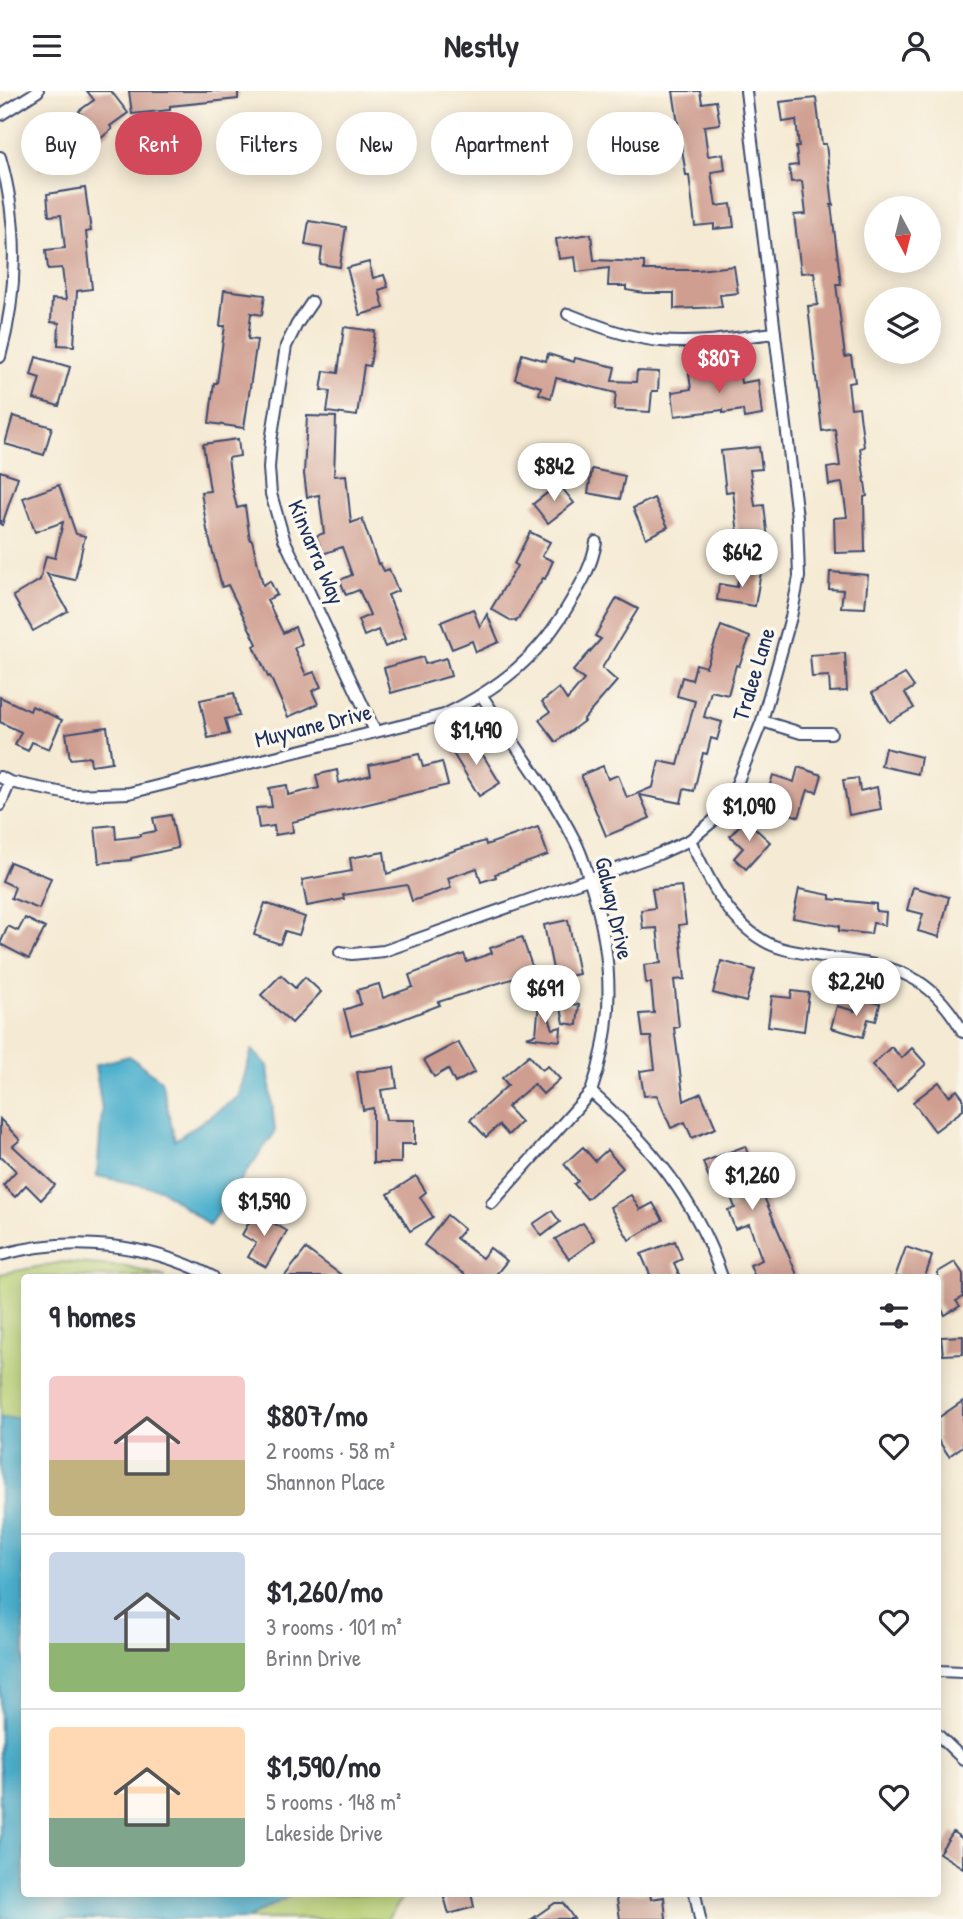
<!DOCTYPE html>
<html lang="en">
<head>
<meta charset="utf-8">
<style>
	:root { --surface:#fff; --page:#f2f2f3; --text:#2b2b33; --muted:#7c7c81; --line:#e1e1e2; --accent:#d1495b }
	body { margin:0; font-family:"Patrick Hand",sans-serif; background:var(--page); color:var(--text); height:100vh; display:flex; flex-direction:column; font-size:26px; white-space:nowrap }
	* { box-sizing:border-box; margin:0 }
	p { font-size:23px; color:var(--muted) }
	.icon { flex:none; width:38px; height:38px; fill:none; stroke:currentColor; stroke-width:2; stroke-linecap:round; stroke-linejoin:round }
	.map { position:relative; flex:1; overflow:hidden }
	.drawer { position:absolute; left:21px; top:1183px; width:920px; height:623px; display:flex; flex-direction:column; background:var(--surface); border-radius:7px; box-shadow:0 4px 18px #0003 }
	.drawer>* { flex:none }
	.hud { position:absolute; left:21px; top:21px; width:922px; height:63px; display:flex; gap:14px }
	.needle { width:46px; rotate:173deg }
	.tools { position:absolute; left:864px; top:105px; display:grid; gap:14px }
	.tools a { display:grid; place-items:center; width:77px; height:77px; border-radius:50%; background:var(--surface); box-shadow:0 4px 18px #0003; font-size:35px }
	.price { position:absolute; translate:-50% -60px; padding:0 16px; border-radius:24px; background:#fff; color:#222; font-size:23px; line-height:46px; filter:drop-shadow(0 2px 4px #0008) }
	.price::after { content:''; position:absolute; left:50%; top:42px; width:21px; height:16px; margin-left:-10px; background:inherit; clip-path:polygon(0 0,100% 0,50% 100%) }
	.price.current { background:var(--accent); color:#fff }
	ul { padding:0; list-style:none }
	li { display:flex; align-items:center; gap:21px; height:175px; padding:0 28px }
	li+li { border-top:2px solid var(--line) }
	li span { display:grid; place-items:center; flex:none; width:196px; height:140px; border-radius:7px; color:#555 }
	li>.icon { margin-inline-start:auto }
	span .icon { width:84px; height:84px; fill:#fffc; stroke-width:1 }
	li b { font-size:30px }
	h2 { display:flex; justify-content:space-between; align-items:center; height:84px; padding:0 28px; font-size:30px }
	.tag { padding:0 24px; border-radius:32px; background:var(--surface); box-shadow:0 4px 18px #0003; font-size:24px; line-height:63px }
	.tag.current { background:var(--accent); color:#fff }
	header { display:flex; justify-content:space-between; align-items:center; height:91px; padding:0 28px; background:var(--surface); font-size:32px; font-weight:700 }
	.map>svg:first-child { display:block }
</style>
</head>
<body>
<header><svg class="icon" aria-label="menu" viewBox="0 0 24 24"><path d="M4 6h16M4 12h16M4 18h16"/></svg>Nestly<svg class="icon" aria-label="person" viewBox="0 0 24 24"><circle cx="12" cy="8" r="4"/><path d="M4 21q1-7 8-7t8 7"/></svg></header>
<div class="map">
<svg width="963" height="1828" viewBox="0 0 963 1828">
	<rect width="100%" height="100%" fill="#fbf7ec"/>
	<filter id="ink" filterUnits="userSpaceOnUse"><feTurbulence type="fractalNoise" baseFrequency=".0143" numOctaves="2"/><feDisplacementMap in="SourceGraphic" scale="14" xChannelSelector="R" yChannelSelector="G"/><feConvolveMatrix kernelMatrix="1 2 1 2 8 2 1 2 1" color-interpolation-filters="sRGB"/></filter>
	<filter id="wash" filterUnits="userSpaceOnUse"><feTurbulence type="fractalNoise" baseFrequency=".00686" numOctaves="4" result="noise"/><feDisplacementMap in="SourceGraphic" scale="28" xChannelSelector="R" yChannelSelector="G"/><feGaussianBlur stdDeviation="1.57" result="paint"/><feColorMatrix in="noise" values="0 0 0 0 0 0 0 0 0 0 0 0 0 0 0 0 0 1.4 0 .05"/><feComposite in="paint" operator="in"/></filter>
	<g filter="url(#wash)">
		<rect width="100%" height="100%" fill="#f5ead3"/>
		<!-- green -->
		<path fill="#b9d176" stroke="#6a806a" stroke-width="2" d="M63,1171L127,1176L165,1186H24V1802L406,1803L387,1828H0V1183Z"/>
		<!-- water -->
		<g fill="#4eb0cd" stroke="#347096" stroke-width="2">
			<path d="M252,959L268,975L275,1041L209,1134L160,1098L97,1085L102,1019L95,974L129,965L161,989L175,1049L238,1006Z"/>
			<path d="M0,1327H24V1802L293,1803L292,1804L246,1828H0Z"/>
		</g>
		<g id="blocks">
			<!-- building -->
			<g fill="#cf9e90">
				<path d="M87,0H111L128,22L110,35L112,38L100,48L79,20L94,9Z"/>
				<path d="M129,0H238V8L170,15V19L132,23Z"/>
				<path d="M673,0H700L702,12L716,10L720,33L704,35L708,65L723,63L725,79L711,81L716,115L731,113L734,136L714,138V133L695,135L689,84H686Z"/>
				<path d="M816,7L822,53H826L833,114H831L841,193H836L845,266L851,265L855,291L848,292L851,317L859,316L864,356L860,357L867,405L864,406L865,461L835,462L834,427L847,426L842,392L829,394L827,377L840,375L835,338L822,340L808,215L818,214L814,181L801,182L794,124L806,123L802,90L791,91L789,75L798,74L796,56H799L796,29L783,31L780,11Z"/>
				<path d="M72,32L77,50L67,53L72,69L40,79L29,45Z"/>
				<path d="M85,97L91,140L86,141L92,198L77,200L74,255L58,254L59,232L51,231L52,208L66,209L62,177L48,178L46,159L65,157L61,124L49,125L47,103Z"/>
				<path d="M309,130L346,136L340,176L320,173L322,157L305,154Z"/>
				<path d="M591,143L594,169L644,171V179H698L734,175L738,202L720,204L722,216L674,218V202H644L626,199V195H608L609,177L577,181L575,166L559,168L556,148Z"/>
				<path d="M369,171L373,187L384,184L388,196L379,199L384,217L360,224L347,177Z"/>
				<path d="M224,199L265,204L262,224L251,222L248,248L257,249L244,337L209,332L214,292H217L225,235H220Z"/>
				<path d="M344,236L375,240L370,275L364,274L357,325L327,321L330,300L321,299L324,280L338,282Z"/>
				<path d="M522,263L546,270L548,263L574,271L575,267L615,276L612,290L636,291L637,280L659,281L658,300H652L650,321L614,319L616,302L556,287L551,307L539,303L541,296L515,288Z"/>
				<path d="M36,266L70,276L59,315L34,308L40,287L31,284Z"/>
				<path d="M739,278L741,292L758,289L762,324L744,327L743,319L723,322V319L675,325L672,301L691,298L689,283Z"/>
				<path d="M13,325L52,336L44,364L5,353Z"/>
				<path d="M307,325L336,326L334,385L346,384L351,432L362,428L378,473L380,472L384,480L389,478L398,500L388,504L406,547L385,556L378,539L364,545L358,529L370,524L359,499L346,504L340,489L352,484L342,456L323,463L316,445L324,442L319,404L307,406L304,383Z"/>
				<path d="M238,348L240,365L228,367L232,396L237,417L245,415L250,449H252L263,494L270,490L277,504L267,509L283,542L295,536L302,553L294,557L306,584L314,581L321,596L312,600L318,613L288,626L270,585L268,586L254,555L257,553L228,494L222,496L207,439L201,401L210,400L203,353Z"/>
				<path d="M759,356L762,378L750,379L755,415L764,414L768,449L739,452L733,400L726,401L721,360Z"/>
				<path d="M592,378L625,385L620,408L588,402Z"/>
				<path d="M0,380L18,386L2,434L0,433Z"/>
				<path d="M559,393L574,412L548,432L533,413Z"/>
				<path d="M59,394L76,443L85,445L75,489L47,483L68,520L33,540L13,505L40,489L46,465L55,467L63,431L35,441L23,407Z"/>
				<path d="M654,407L668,436L646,447L633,417Z"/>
				<path d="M530,441L550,451L542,465L553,470L545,488L543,487L516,531L514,529L512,530L491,518L517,475L514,473Z"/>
				<path d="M740,478L761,481L755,515L717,509L719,493L737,496Z"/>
				<path d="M830,481L868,484L865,517L841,516L843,499L829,498Z"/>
				<path d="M617,507L638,518L602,577L617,590L583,629L584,630L556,651L539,629L550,621L542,611L559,597L567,609L584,589L573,580L601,548L595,545Z"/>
				<path d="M473,518L480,536L487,523L499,551L476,561L472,550L452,558L441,531Z"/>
				<path d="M721,535L750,546L739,575L736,574L728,604L711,600L704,626L722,631L717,649L711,647L707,663L703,662L694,700L684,698L681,712L640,704L650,727L606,745L581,684L603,675L608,688L618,684L627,707L653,696L659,670L678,674L695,610L677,605L682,586L692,589L696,573L706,576Z"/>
				<path d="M845,562L847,600L830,601L829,585L812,586L810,564Z"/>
				<path d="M423,566L425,573L446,567L451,585L391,602L384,577Z"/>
				<path d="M905,583L914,596L905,602L914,617L889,631L872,602Z"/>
				<path d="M234,602L239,625L225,628L229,643L208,647L200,609Z"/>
				<path d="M0,606L30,620L32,615L62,629L49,658L32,651L28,660L15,654L21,641L0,631Z"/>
				<path d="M107,636L112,671L91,674L90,666L70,668L66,642Z"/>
				<path d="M472,646L500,692L479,705L451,659Z"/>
				<path d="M885,657L921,666L918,683L881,675Z"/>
				<path d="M419,663L423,676L442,671L448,694L292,731L293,741L275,744L274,735L259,737L256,717L272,716L269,697L287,694L288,704L319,697L316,684L337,679L339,692L371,684L369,674Z"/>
				<path d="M798,676L822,684L817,701L808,699L799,726L779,719L781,712L766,707L773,684L794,691Z"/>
				<path d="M858,687L860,700L877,696L881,718L849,724L843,689Z"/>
				<path d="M171,724L178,757L131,767V769L99,772L95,736L115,734L116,748L140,745V743L156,740L153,727Z"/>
				<path d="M745,728L770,751L746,778L734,767L743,757L730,745Z"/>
				<path d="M538,736L548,764L495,783L496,786L481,791L477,777L448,787L451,797L412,810L407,794L343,804L344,808L307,815L302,789L352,780L350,767L384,761L387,783L456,759L485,750L486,754Z"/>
				<path d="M10,771L51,787L39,818L11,807L15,796L2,790Z"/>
				<path d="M681,795L686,833L679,834L685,888L674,889L679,936L674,937L684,1010L701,1002L716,1037L692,1047L685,1031L671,1037L657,1004L644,1005L640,980L655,978L651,946H643L640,923L654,922L651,892H646L644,874L661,872L657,837L643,838L641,819L655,817L652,798Z"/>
				<path d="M913,796L949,806L939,846L918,840L923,823L907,819Z"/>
				<path d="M799,798L830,804V808L876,813V820L886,821L885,834L873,832L871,843L839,840V835L793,827Z"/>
				<path d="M265,812L305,826L299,844L285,840L280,853L254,844Z"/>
				<path d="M25,827L45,837L29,868L0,853L8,835L18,840Z"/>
				<path d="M568,829L579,883L555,888L544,834Z"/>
				<path d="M522,846L534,881L438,911L440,914L390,933L351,944L344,919L361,913L357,899L379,893L383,907L413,896L409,884L464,863L467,871L492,862L490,857Z"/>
				<path d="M721,870L755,879L746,911L713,902Z"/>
				<path d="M281,884L295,897L305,886L321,901L292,932L261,904Z"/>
				<path d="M792,900L809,902L804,940L768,935L772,905L791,907Z"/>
				<path d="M540,901L553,938L561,936L560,950L526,946L536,943Z"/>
				<path d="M858,907L880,913L876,930L868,928L863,946L831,937L837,915L855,920Z"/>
				<path d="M560,912L579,914L577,934L564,932Z"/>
				<path d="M458,951L475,981L455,992L448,978L434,986L424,969Z"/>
				<path d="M891,956L902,967L912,957L926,973L897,1000L872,974Z"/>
				<path d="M529,964L542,979L548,975L560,988L543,1003L534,993L507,1016L521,1031L508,1044L499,1034L486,1046L470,1029L508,994L502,987Z"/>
				<path d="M394,976L397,997L381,999L386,1029H415V1053H401V1072H373V1017L363,1019L357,981Z"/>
				<path d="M939,991L949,1005L957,999L963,1007V1019L935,1040L913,1011Z"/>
				<path d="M0,1028L20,1049L13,1055L55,1094L41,1109L26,1094L15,1106L3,1094L16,1080L2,1066L0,1067Z"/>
				<path d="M745,1055L764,1106L798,1186H755L750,1174L762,1169L749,1133L735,1138L728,1119L735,1117L723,1085L710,1090L703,1071Z"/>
				<path d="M583,1056L595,1070L607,1059L623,1077L587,1108L574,1093L578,1090L564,1073Z"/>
				<path d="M416,1085L426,1101L420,1106L433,1126L410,1140L388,1103Z"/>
				<path d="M631,1104L640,1119L653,1112L663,1129L629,1149L610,1116Z"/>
				<path d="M552,1120L560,1131L542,1145L533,1133Z"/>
				<path d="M255,1121L287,1140L266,1176L248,1166L256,1152L242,1144Z"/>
				<path d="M447,1124L464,1138L456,1147L482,1167L490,1157L507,1170L494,1186H468L424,1154Z"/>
				<path d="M583,1132L595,1149L569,1168L555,1148Z"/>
				<path d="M675,1150L682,1168L674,1172L680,1186H651L641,1163Z"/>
				<path d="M906,1156L932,1165L925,1186H895Z"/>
				<path d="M306,1158L344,1186H284Z"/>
				<path d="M955,1171L963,1183V1206L956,1210L960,1215L945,1224L938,1212V1181Z"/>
				<path d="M963,1245V1263L943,1264L941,1246Z"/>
				<path d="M963,1310V1355L949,1365L938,1349V1327Z"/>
				<path d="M953,1741L963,1748V1777L939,1762Z"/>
				<path d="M443,1802H471L474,1816L449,1823Z"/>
				<path d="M616,1802H650L651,1808L664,1806L666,1828H620Z"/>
				<path d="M555,1812H563L574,1828H532Z"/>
			</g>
		</g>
	</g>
	<g filter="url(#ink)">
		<use href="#blocks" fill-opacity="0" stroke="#3c4b70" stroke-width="2"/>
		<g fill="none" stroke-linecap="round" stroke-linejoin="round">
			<defs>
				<g id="minor">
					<path d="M0,24L38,0"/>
					<path d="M0,66C19,131 18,201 0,266"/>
					<path d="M312,211L297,233L286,255L271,350L269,377L271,403L284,448L375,640"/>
					<path d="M568,223C598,235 629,247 661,250C699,254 738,246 775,242"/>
					<path d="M482,605C513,652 549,699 575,750C583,765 588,784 593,800C613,868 615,933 591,1001L492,1112"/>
					<path d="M762,630L801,642H831"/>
					<path d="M0,686L10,691L73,704L129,702L444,624C501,596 539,566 571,510C583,490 592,474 596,451"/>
					<path d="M0,714L10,691"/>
					<path d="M690,749C708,787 726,828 764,850C779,859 798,861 815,864C884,876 925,873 963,941"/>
					<path d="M340,861L352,863L384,860L659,763L690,749L713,730L728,713L736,695L762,630L791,526L799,486L797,426L746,0"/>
					<path d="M591,1001C651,1054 696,1109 722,1186"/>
					<path d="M0,1164C69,1144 149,1152 213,1186"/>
					<path d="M938,1580L963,1581"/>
					<path d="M938,1644L963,1668"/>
					<path d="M695,1802L700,1828"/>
				</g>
			</defs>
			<!-- minor casing -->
			<use href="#minor" stroke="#3c4b70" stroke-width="14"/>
			<!-- minor -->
			<use href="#minor" stroke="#fff" stroke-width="10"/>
		</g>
	</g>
	<g text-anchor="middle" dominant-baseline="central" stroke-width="7" stroke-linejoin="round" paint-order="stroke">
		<!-- street labels -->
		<g font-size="23" fill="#1b2f5e" stroke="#fbf7ec">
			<text transform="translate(317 461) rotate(67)">Kinvarra Way</text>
			<text transform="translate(753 583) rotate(-73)">Tralee Lane</text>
			<text transform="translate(313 634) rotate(-14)">Muyvane Drive</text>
			<text transform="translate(615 817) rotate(77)">Galway Drive</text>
		</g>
	</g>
</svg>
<div class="tools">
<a><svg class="needle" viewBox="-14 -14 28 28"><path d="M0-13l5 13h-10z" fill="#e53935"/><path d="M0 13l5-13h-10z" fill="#7c7c81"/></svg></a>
<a><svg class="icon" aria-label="layers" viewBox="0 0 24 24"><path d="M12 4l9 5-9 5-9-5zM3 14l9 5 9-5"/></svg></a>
</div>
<b class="price current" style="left:719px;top:304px">$807</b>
<b class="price" style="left:554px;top:412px">$842</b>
<b class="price" style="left:742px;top:498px">$642</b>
<b class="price" style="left:476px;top:676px">$1,490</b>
<b class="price" style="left:749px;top:752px">$1,090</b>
<b class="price" style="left:856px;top:927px">$2,240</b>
<b class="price" style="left:545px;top:934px">$691</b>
<b class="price" style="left:752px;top:1121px">$1,260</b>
<b class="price" style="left:264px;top:1147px">$1,590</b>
<div class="hud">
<a class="tag">Buy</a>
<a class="tag current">Rent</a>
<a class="tag">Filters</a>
<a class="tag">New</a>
<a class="tag">Apartment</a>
<a class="tag">House</a>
</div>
<section class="drawer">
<h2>9 homes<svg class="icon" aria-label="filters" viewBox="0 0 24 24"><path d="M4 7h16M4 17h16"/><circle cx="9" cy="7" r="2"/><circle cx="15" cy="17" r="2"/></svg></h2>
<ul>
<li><span style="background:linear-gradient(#f6c9c9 60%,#c2b280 0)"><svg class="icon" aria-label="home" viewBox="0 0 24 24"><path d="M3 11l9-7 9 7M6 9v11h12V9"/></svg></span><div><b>$807/mo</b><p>2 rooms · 58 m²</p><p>Shannon Place</p></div><svg class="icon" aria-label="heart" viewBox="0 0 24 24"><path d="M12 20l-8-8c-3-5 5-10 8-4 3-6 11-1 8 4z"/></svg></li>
<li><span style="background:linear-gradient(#c9d6e8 65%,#8fb573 0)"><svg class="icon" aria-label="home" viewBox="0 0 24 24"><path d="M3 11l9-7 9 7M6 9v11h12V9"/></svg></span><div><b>$1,260/mo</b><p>3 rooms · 101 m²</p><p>Brinn Drive</p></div><svg class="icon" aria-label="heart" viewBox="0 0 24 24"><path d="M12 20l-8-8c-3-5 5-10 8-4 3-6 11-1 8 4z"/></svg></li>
<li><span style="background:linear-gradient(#ffd9b3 65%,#7fa58c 0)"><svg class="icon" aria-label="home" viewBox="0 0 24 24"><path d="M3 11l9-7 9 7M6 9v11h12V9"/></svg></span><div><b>$1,590/mo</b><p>5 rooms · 148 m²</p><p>Lakeside Drive</p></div><svg class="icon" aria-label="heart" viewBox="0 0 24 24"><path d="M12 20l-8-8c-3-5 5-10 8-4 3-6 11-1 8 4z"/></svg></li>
</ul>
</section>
</div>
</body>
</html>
